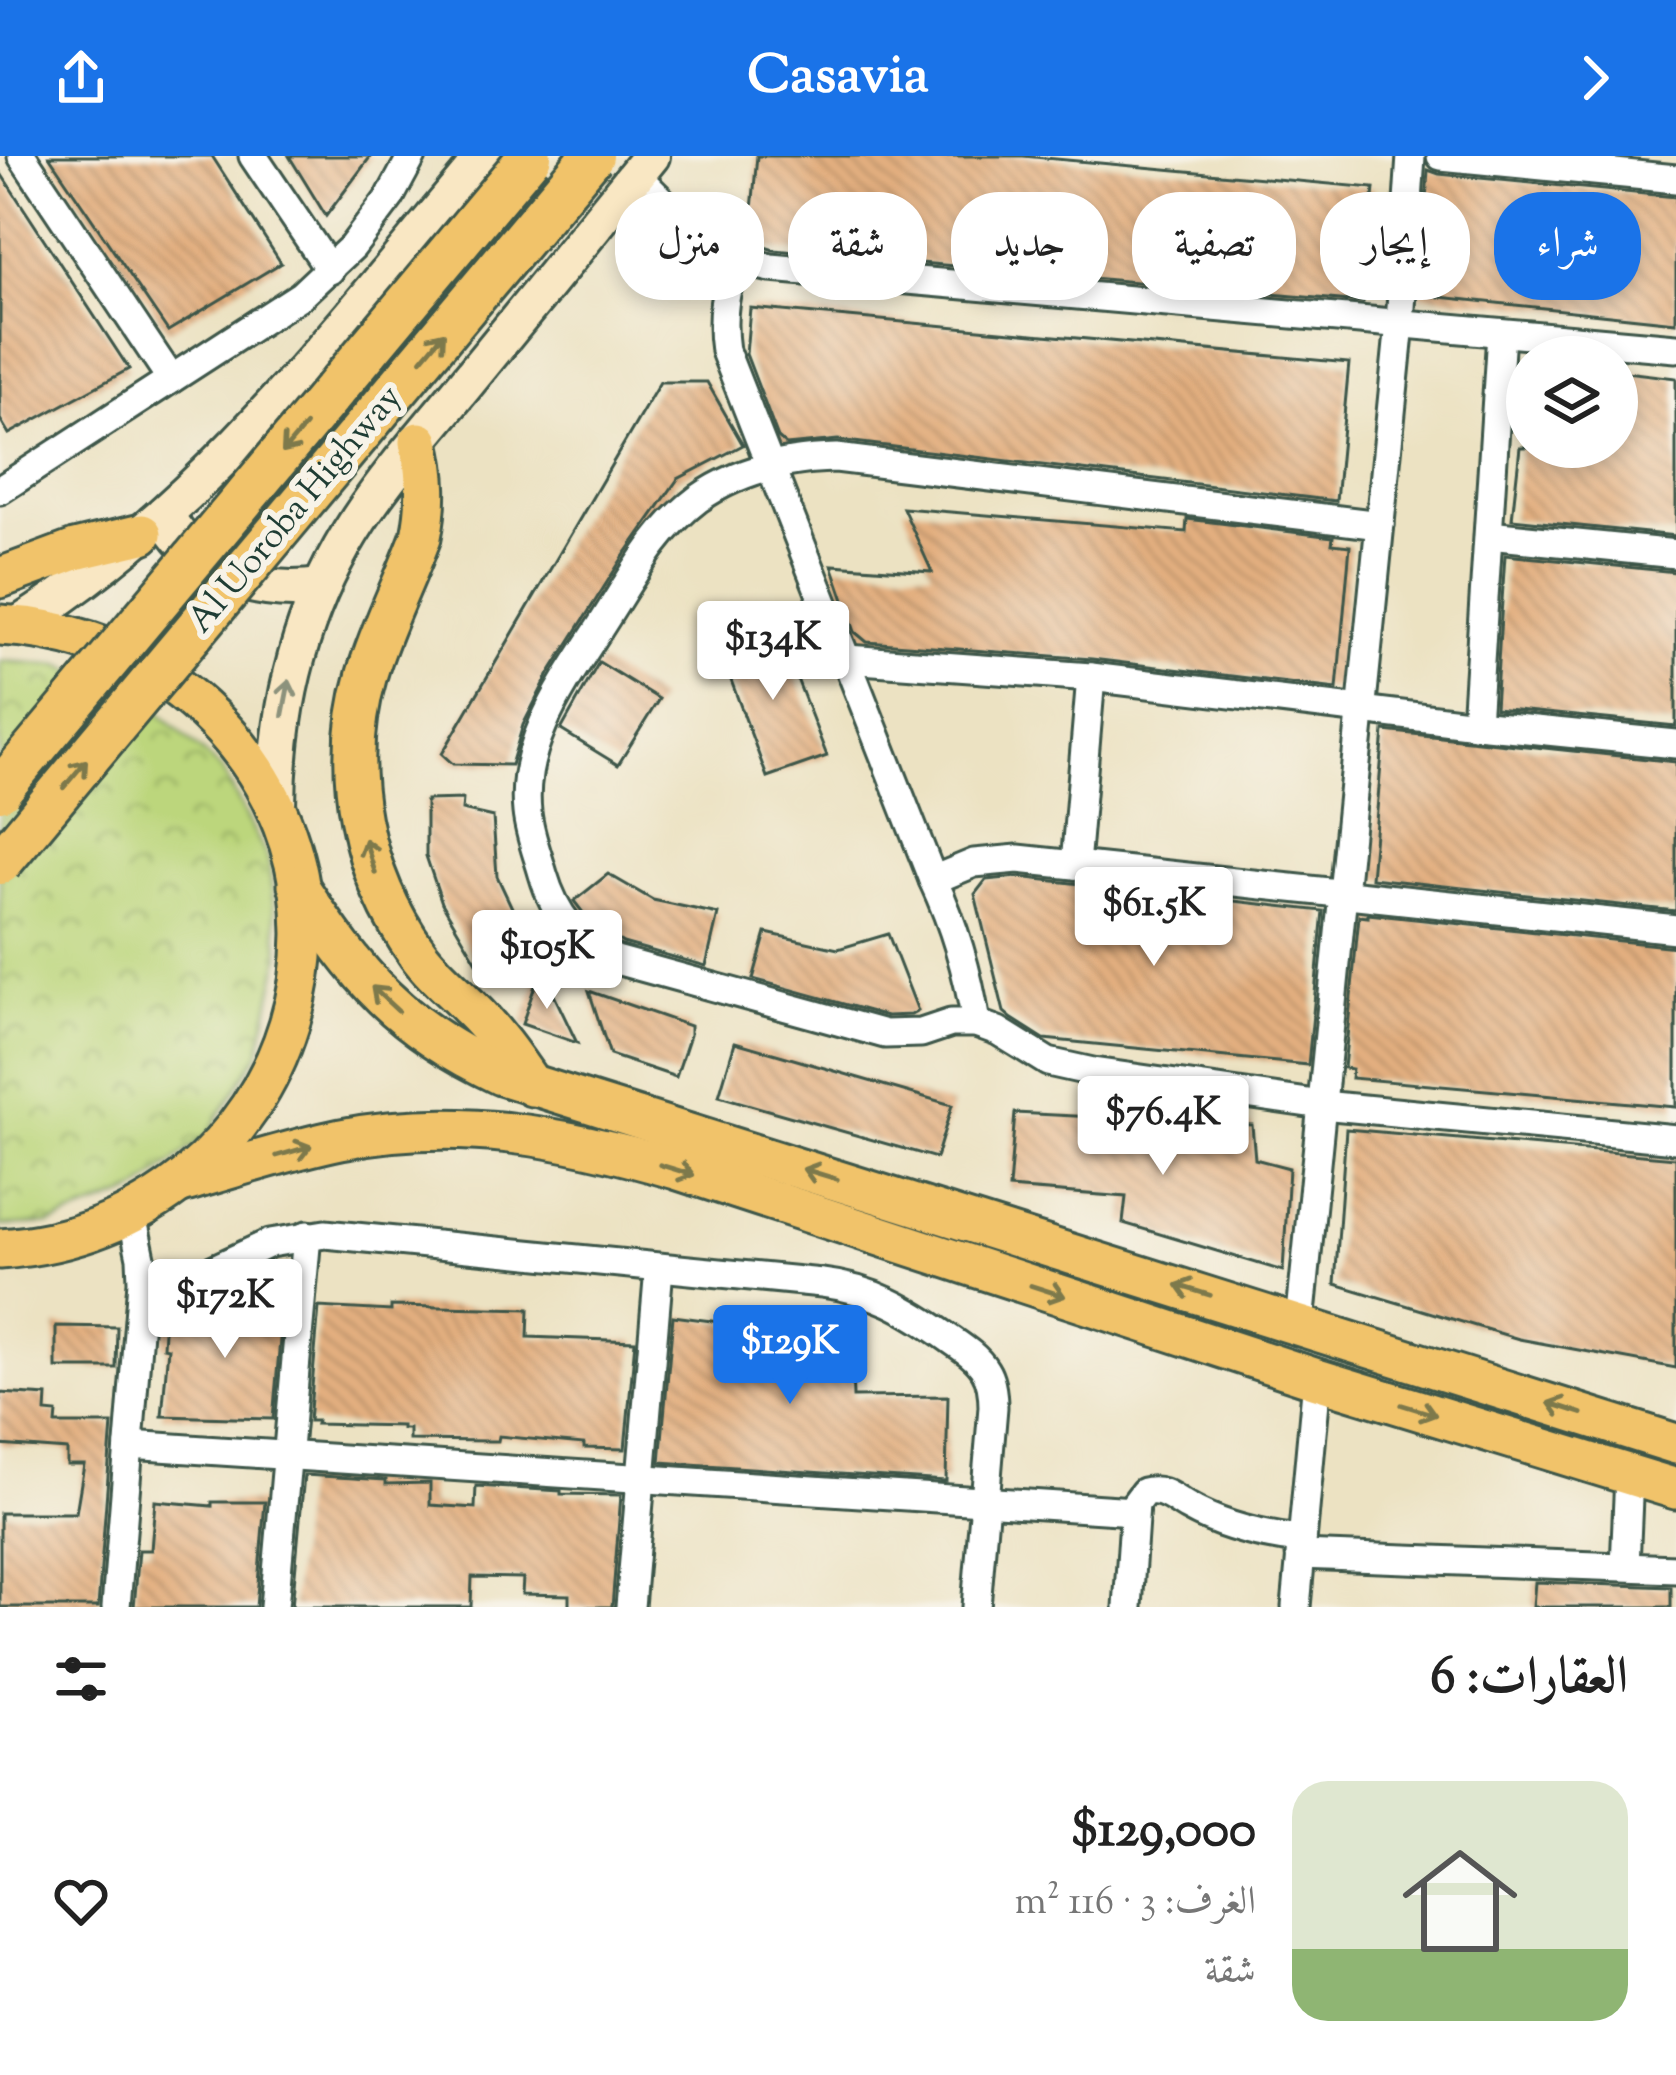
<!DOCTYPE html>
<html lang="ar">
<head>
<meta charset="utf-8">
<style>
	:root { --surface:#fff; --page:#f6f6f6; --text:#222; --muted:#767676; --accent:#1a73e8 }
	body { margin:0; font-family:"Sorts Mill Goudy",Amiri,serif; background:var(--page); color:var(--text); direction:rtl; height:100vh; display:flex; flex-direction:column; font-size:45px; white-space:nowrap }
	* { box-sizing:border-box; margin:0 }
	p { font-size:39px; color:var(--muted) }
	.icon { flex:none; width:66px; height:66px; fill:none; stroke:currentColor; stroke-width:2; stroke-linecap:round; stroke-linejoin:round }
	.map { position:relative; height:1451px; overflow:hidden; direction:ltr }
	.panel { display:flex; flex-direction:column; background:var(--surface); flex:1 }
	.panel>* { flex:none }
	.guide { position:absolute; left:36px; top:36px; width:1605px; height:108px; direction:rtl; display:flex; gap:24px }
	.buttons { position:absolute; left:1506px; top:180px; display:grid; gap:24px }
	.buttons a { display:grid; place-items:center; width:132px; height:132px; border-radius:50%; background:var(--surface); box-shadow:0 6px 18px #0003; font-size:60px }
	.price { position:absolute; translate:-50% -102px; padding:0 27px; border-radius:12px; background:#fff; color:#222; font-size:39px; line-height:78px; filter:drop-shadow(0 3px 6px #0008) }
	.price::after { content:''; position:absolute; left:50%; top:72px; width:36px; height:27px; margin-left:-18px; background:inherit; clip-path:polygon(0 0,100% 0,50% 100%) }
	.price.current { background:var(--accent); color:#fff }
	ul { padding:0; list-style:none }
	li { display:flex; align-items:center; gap:36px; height:300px; padding:0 48px }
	li span { display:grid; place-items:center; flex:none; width:336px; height:240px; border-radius:36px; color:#555 }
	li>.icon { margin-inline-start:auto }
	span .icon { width:144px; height:144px; fill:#fffc; stroke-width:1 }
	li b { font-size:51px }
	h2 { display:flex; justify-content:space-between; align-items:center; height:144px; padding:0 48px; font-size:51px }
	.chip { padding:0 42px; border-radius:48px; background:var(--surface); box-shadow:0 6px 18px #0003; font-size:42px; line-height:108px }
	.chip.current { background:var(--accent); color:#fff }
	header { display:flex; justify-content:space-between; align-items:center; height:156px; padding:0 48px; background:var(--accent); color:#fff; font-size:54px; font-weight:800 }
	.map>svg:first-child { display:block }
</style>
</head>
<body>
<header><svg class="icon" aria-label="forward" viewBox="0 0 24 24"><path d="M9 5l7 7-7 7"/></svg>Casavia<svg class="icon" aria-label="share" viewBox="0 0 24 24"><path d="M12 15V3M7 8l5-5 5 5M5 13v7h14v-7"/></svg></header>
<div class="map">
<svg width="1676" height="1451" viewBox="0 0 1676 1451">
	<defs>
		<pattern id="park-crowns" width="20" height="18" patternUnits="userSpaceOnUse" patternTransform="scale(3)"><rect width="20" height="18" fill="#bcd67b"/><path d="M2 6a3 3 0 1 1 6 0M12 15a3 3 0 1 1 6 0" fill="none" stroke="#98af66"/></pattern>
		<pattern id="building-back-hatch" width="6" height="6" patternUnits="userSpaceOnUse" patternTransform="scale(3)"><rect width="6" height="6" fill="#e3af7f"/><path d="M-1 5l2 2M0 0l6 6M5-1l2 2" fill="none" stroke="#b79069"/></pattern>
	</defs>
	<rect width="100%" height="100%" fill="#f7f3e8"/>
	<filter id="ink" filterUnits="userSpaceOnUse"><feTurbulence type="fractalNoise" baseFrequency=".00833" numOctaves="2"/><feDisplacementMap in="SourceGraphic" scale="24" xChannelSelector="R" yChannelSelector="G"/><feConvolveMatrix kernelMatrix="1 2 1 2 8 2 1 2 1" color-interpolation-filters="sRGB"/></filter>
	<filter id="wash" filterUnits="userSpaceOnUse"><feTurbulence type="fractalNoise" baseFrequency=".004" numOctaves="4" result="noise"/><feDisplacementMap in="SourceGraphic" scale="48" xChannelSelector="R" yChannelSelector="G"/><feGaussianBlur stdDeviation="2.7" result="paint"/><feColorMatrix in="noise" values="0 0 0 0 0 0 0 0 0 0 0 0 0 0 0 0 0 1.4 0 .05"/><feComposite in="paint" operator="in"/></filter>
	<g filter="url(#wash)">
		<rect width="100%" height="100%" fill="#ece2c2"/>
		<!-- park -->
		<path fill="url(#park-crowns)" stroke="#6e8a58" stroke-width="3" d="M0,505L60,509L150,548L223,615L268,703L280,800L259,896L207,979L136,1036L50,1068L0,1070Z"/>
		<g id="blocks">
			<!-- building -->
			<g fill="url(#building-back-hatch)">
				<path d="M49,0H212L281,107L168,175Z"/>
				<path d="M289,0H371L326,60Z"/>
				<path d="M757,0H1023L1374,32L1363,146L774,94L749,86Z"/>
				<path d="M1428,14L1439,18L1676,41V166L1420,139Z"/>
				<path d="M0,16L129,213L9,278L0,263Z"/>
				<path d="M750,152L1349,207L1336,345L838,284L786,289L778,282L746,198Z"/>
				<path d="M1617,215L1676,222V380L1512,363L1520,291H1617Z"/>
				<path d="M660,226H707L743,289L678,323L623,401L549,518L523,569L511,609L453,608L442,598Z"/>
				<path d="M903,352L1186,376L1187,363L1333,381L1332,388L1350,390L1337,533L1092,503L867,486L855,476L832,409L932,416Z"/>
				<path d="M1505,399L1676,416V570L1495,552Z"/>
				<path d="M778,474L827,600L767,621L719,492Z"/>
				<path d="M599,506L659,543L618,609L561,574Z"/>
				<path d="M1384,575L1676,606V755L1371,722Z"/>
				<path d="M463,643L462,654L493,661L497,720L530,790L484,818L442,747L426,700V644Z"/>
				<path d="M608,718L653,744L718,758L706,810L623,787L591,767L574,745Z"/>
				<path d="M1018,721L1323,755L1308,909L1044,883L1011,862L1004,856L975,738L986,724Z"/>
				<path d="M1368,758L1676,791V951L1351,922L1352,913L1344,912L1359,760L1368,761Z"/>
				<path d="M766,777L838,793L888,778L918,855L911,859L887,860L753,823Z"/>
				<path d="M541,812L577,887L522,868Z"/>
				<path d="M589,835L690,870V879L676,921L610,899Z"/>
				<path d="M735,886L952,949L936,1002L719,940Z"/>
				<path d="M1015,957L1252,969L1255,1003L1289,1012L1283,1115L1123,1067L1126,1041L1009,1032Z"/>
				<path d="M1346,973L1676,1002V1212L1519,1183L1335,1128Z"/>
				<path d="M285,1127L273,1263L162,1260L168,1192L163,1191L165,1159L225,1162L272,1128Z"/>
				<path d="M391,1150L529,1153L528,1181L635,1185L625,1293L584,1292V1288L499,1280L498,1285H490L409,1284V1273H402V1270L316,1268L317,1265H309L319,1151L391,1155Z"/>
				<path d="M673,1160L851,1183L853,1241L948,1240L946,1325L660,1306Z"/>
				<path d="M56,1170L117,1171L116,1212H56Z"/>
				<path d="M0,1237L47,1240L46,1256L57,1257L56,1268H112L98,1451H0V1357H76L84,1309H67V1294L0,1289Z"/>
				<path d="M304,1319L386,1324V1328L430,1327V1349L475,1352L476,1330L561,1335V1338L621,1339L612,1451H569V1439L522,1438L523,1422L472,1421L471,1451H292Z"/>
				<path d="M155,1345L212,1350V1346H265L256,1451H134L139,1394H151Z"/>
				<path d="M1535,1426L1671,1431V1451H1533Z"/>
			</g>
		</g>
	</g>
	<g filter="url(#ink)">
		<use href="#blocks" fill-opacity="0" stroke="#3e5649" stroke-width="3"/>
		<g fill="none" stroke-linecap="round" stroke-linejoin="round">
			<defs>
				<g id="minor">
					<path d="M22,0L171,223"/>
					<path d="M253,0L330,114"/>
					<path d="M1441,0L1676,23"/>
					<path d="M636,19C677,60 712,100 771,112L1676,192"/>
					<path d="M738,102C724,133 720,161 725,195L933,724C955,771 968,816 976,867"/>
					<path d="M0,334L301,139L352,91L390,41L412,0"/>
					<path d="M1380,369L836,302C786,303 739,314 698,343C658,373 635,416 609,457C572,517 519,582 527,656C529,677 537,697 543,718C555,759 576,786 616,804L885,878L921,877L951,867H976L998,875L1048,906L1093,916L1322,949L1676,983"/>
					<path d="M1489,379L1676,398"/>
					<path d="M847,503L1091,521L1476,568L1676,588"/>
					<path d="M1476,568L1501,177"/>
					<path d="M1075,709L1091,521"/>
					<path d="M933,724L974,707L1018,703L1676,773"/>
					<path d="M141,1147L270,1087L325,1078L822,1127C873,1133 909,1154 950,1183C963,1192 977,1201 985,1214C992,1225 993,1238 993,1251L976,1451"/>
					<path d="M1300,1168L1400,167L1411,0"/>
					<path d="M129,1289L1134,1355"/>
					<path d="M1300,1399L1676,1413"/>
					<path d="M1625,1410L1629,1319"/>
					<path d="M116,1451L142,1125L141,1102L132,1059"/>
					<path d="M274,1451L307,1079"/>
					<path d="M630,1451L659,1112"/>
					<path d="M1128,1451L1135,1348L1144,1336C1162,1331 1172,1342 1188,1351C1223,1371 1262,1380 1302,1384"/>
					<path d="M1296,1451L1317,1223"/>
				</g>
				<g id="secondary">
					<path d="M164,358C200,419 252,440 321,431"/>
					<path d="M17,470C206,352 343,169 485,0"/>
					<path d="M277,658C276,552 300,453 359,363C392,313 434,267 472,220C532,147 592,73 651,0"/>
				</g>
				<g id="primary">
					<path d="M419,286C427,319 428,347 421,381C404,427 381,471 367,518C339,613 361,719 418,798C433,819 452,833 469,851C494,875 513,902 532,930"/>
					<path d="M0,422L75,394L142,378"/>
					<path d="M0,469C61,472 121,491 171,527C415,704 299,1072 0,1093"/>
					<path d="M298,729C358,822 399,871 501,919L1676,1288"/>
					<path d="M181,1027C234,1012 287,994 341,983C458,960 564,980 676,1013L1317,1223L1676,1333"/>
				</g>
			</defs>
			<!-- minor casing -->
			<use href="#minor" stroke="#3e5649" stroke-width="33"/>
			<!-- secondary casing -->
			<use href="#secondary" stroke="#3e5649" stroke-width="42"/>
			<!-- primary casing -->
			<use href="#primary" stroke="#3e5649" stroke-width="45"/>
			<!-- minor -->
			<use href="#minor" stroke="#fff" stroke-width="27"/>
			<!-- secondary -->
			<use href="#secondary" stroke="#f9e7c3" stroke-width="36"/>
			<!-- primary -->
			<use href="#primary" stroke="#f1c36a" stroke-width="39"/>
			<defs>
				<g id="trunk-bridge">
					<path d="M0,634L530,0"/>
					<path d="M0,707L592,0"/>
				</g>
			</defs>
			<!-- trunk-bridge casing -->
			<use href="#trunk-bridge" stroke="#3e5649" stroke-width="48" stroke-linecap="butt"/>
			<!-- trunk-bridge -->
			<use href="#trunk-bridge" stroke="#f1c36a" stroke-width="42"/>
		</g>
		<!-- one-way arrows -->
		<defs><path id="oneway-shaft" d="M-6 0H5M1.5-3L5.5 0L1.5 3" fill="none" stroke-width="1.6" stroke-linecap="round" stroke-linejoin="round" transform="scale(3)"/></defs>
		<g stroke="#7d794c">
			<use href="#oneway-shaft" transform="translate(433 190) rotate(-50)"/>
			<use href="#oneway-shaft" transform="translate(294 283) rotate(130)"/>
			<use href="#oneway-shaft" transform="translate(75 618) rotate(-50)"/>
			<use href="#oneway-shaft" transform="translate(370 700) rotate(-107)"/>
			<use href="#oneway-shaft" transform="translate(385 843) rotate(-137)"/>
			<use href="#oneway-shaft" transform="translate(294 995) rotate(-16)"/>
			<use href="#oneway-shaft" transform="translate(677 1014) rotate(17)"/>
			<use href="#oneway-shaft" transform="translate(820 1018) rotate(-163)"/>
			<use href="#oneway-shaft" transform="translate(1193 1134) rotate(-163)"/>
			<use href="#oneway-shaft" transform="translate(1048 1135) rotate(18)"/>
			<use href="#oneway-shaft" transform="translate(1565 1252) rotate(-162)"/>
			<use href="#oneway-shaft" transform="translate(1419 1254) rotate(17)"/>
		</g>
		<use stroke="#8c927c" href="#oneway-shaft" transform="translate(286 542) rotate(-79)"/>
	</g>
	<g text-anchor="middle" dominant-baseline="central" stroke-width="12" stroke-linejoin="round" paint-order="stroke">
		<!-- street labels -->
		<g font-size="36" fill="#1f3d34" stroke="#f7f3e8">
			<text transform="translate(296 354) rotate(-50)">Al Uoroba Highway</text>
		</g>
	</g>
</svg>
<div class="buttons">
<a><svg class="icon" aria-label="layers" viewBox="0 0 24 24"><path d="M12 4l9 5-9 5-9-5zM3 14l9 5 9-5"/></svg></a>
</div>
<b class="price" style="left:773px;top:547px">$134K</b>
<b class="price" style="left:1154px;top:813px">$61.5K</b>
<b class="price" style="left:547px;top:856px">$105K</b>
<b class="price" style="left:1163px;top:1022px">$76.4K</b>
<b class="price" style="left:225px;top:1205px">$172K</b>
<b class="price current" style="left:790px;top:1251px">$129K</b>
<div class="guide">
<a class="chip current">شراء</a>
<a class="chip">إيجار</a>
<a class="chip">تصفية</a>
<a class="chip">جديد</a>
<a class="chip">شقة</a>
<a class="chip">منزل</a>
</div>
</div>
<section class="panel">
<h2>العقارات: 6<svg class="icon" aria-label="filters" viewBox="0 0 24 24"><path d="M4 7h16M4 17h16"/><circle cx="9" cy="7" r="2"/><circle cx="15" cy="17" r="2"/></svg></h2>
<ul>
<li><span style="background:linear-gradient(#dfe7d0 70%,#8fb573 0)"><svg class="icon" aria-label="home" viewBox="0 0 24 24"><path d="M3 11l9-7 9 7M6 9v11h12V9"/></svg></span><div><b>$129,000</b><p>الغرف: 3 · 116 m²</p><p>شقة</p></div><svg class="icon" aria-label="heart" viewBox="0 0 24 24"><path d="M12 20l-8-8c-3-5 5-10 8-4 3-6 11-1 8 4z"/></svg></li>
</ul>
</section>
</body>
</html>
